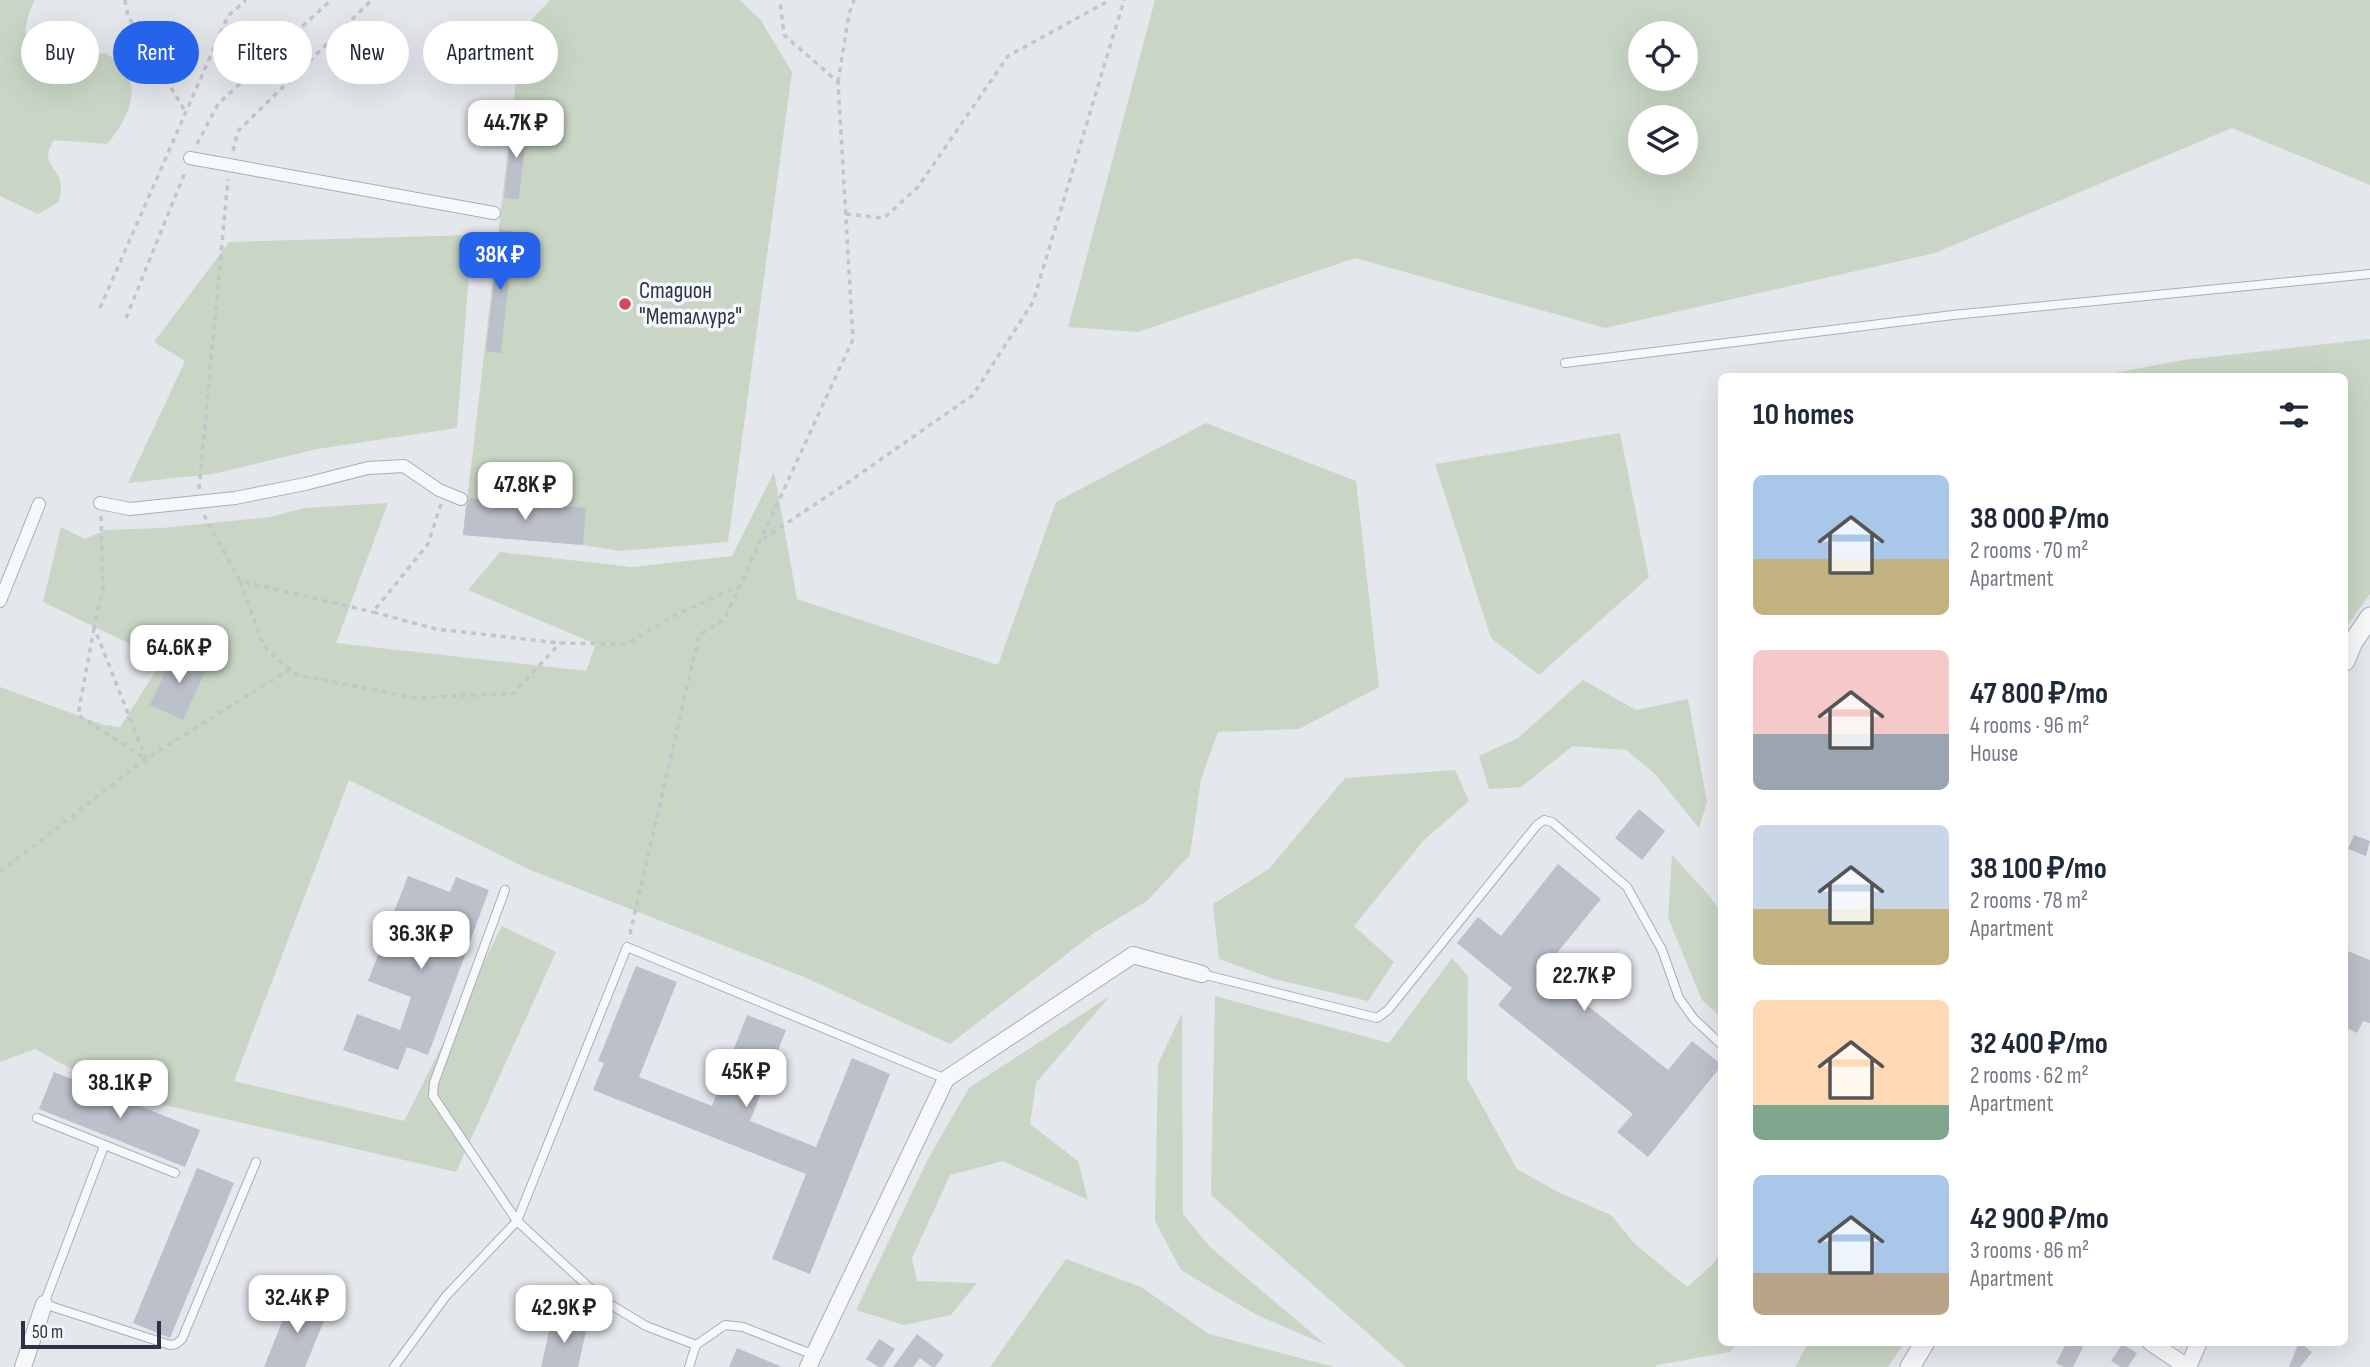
<!DOCTYPE html>
<html lang="en">
<head>
<meta charset="utf-8">
<style>
	:root { --surface:#fff; --page:#f2f2f3; --text:#1f2937; --muted:#747a83; --accent:#2563eb }
	body { margin:0; font-family:"Sofia Sans Condensed",sans-serif; background:var(--page); color:var(--text); height:100vh; display:flex; flex-direction:column; font-size:26px; white-space:nowrap }
	* { box-sizing:border-box; margin:0 }
	p { font-size:23px; color:var(--muted) }
	.icon { flex:none; width:38px; height:38px; fill:none; stroke:currentColor; stroke-width:2; stroke-linecap:round; stroke-linejoin:round }
	.map { position:relative; flex:1; overflow:hidden }
	.side { position:absolute; left:1718px; top:373px; width:630px; height:973px; display:flex; flex-direction:column; background:var(--surface); border-radius:10px; box-shadow:0 7px 28px #0002 }
	.side>* { flex:none }
	.guide { position:absolute; left:21px; top:21px; width:665px; height:63px; display:flex; gap:14px }
	.buttons { position:absolute; left:1628px; top:21px; display:grid; gap:14px }
	.buttons a { display:grid; place-items:center; width:70px; height:70px; border-radius:50%; background:var(--surface); box-shadow:0 7px 28px #0002; font-size:35px }
	.scale { position:absolute; left:21px; bottom:18px; width:140px; box-sizing:border-box; padding-left:7px; border:4px solid #2b3445; border-top:0; font-size:19px; line-height:24px; white-space:nowrap; color:#2b3445; -webkit-text-stroke:5px #f4f6f9; paint-order:stroke }
	.price { position:absolute; translate:-50% -60px; padding:0 16px; border-radius:14px; background:#fff; color:#222; font-size:23px; line-height:46px; filter:drop-shadow(0 2px 4px #0008) }
	.price::after { content:''; position:absolute; left:50%; top:42px; width:21px; height:16px; margin-left:-10px; background:inherit; clip-path:polygon(0 0,100% 0,50% 100%) }
	.price.on { background:var(--accent); color:#fff }
	ul { padding:0; list-style:none }
	li { display:flex; align-items:center; gap:21px; height:175px; padding:0 35px }
	li span { display:grid; place-items:center; flex:none; width:196px; height:140px; border-radius:10px; color:#555 }
	li>.icon { margin-inline-start:auto }
	span .icon { width:84px; height:84px; fill:#fffc; stroke-width:1 }
	li b { font-size:30px }
	h2 { display:flex; justify-content:space-between; align-items:center; height:84px; padding:0 35px; font-size:30px }
	.tag { padding:0 24px; border-radius:32px; background:var(--surface); box-shadow:0 7px 28px #0002; font-size:24px; line-height:63px }
	.tag.on { background:var(--accent); color:#fff }
	.map>svg:first-child { display:block }
</style>
</head>
<body>
<div class="map">
<svg width="2370" height="1367" viewBox="0 0 2370 1367">
	<rect width="100%" height="100%" fill="#e4e7ec"/>
	<!-- green -->
	<g fill="#c9d6c5" fill-rule="evenodd">
		<path d="M0,0H35C27,15 23,29 28,46L57,57L106,53C112,58 124,65 127,72C140,97 123,126 107,144L54,140C41,161 52,161 60,180C62,186 60,195 59,202L38,214L0,196Z"/>
		<path d="M550,0H739L760,19L792,72L728,542L620,551L583,545L463,535L522,30Z"/>
		<path d="M1155,0H2370V185L2232,128L1935,253L1605,328L1355,258L1138,332L1068,327ZM1640,33H1685V79H1640ZM1640,117H1685V163H1640Z"/>
		<path d="M472,235L457,428L317,449L213,474L128,483L185,361L154,342L229,242Z"/>
		<path d="M2370,339V594L2345,629V376H2098L2183,360Z"/>
		<path d="M1206,423L1356,481L1379,687L1299,729L1218,732L1201,779L1190,855L1147,901L1094,933L950,1044L804,977L528,869L349,780L234,1081L404,1121L502,926L556,952L456,1172L117,1094L35,1049L0,1062V687L104,725L120,727L163,660L43,602L61,527L85,539L105,530L162,528L270,517L304,508L388,503L336,643L586,671L596,644L468,590L500,552L632,567L732,556L774,472L797,599L998,665L1056,502Z"/>
		<path d="M1620,433L1649,577L1539,675L1491,638L1435,464Z"/>
		<path d="M1583,680L1636,710L1688,699L1707,802L1699,828L1654,773L1626,750L1573,746L1521,787L1489,789L1479,756L1518,738Z"/>
		<path d="M1455,770L1469,801L1424,840L1354,926L1394,962L1368,1001L1274,979L1219,959L1213,904L1269,869L1345,778Z"/>
		<path d="M1672,855L1707,893L1722,913V1018L1702,1000L1668,918Z"/>
		<path d="M1452,958L1468,976L1467,1078L1517,1169L1560,1193L1611,1215L1635,1244L1687,1287L1712,1265L1722,1251V1342H1738L1730,1352L1657,1365L1655,1367H1406L1211,1195L1215,996L1389,1043Z"/>
		<path d="M1110,996L1036,1083L1030,1124L1078,1161L1088,1200L1003,1161L950,1175L912,1258L917,1281L977,1283L951,1315L904,1325L856,1310L928,1159L969,1088Z"/>
		<path d="M1182,1013L1183,1214L1210,1247L1326,1345L1255,1314L1181,1270L1155,1221L1158,1064Z"/>
		<path d="M1066,1259L1141,1287L1209,1334L1334,1367H990Z"/>
		<path d="M1809,1342H1905L1888,1367H1795Z"/>
	</g>
	<!-- building -->
	<g fill="#bbc0ca">
		<path d="M513,120L527,122L519,199L504,198Z"/>
		<path d="M500,230L514,231L501,353L486,351Z"/>
		<path d="M470,498L586,508L583,545L463,535L466,506Z"/>
		<path d="M175,650L208,665L183,720L150,705Z"/>
		<path d="M1639,809L1665,831L1642,860L1615,838Z"/>
		<path d="M2354,835L2370,841L2366,856L2348,849Z"/>
		<path d="M1558,864L1601,899L1543,970L1668,1070L1692,1041L1722,1065L1648,1157L1617,1132L1633,1114L1498,1005L1512,988L1457,943L1478,917L1501,936Z"/>
		<path d="M408,876L450,892L456,877L489,890L428,1055L407,1047L398,1070L343,1050L357,1014L400,1030L411,997L368,981L382,945L425,961L437,928L394,912Z"/>
		<path d="M2345,950L2370,960V1023L2363,1021L2357,1033L2345,1027Z"/>
		<path d="M636,966L677,982L639,1077L712,1106L747,1015L786,1030L750,1121L816,1147L852,1058L890,1074L810,1274L772,1259L806,1174L593,1090L604,1063L598,1061Z"/>
		<path d="M54,1072L200,1130L185,1167L39,1109Z"/>
		<path d="M197,1168L234,1183L170,1338L133,1323Z"/>
		<path d="M292,1297L328,1311L305,1367H264Z"/>
		<path d="M552,1319L587,1327L578,1367H541Z"/>
		<path d="M917,1334L944,1355L935,1367H932L920,1358L913,1367H893Z"/>
		<path d="M879,1339L895,1349L883,1367H879L866,1359Z"/>
		<path d="M2067,1342H2074L2083,1347L2073,1367H2064L2056,1363Z"/>
		<path d="M2299,1342L2312,1352L2300,1367H2289Z"/>
		<path d="M2122,1344L2137,1353L2128,1367H2121L2111,1361Z"/>
		<path d="M737,1348L782,1367H729Z"/>
	</g>
	<g fill="none" stroke-linecap="round" stroke-linejoin="round">
		<defs>
			<g id="service">
				<path d="M1565,363L1953,315L2370,274"/>
				<path d="M505,890L434,1083L433,1096L517,1221L603,1300L646,1326L696,1345L725,1325L743,1327L814,1355"/>
				<path d="M1202,974L1377,1018L1388,1010L1537,825L1544,820L1552,822L1627,887L1662,950L1679,998L1694,1019L1722,1045"/>
				<path d="M37,1118L175,1173"/>
				<path d="M104,1146L44,1304L170,1345L176,1344L182,1339L256,1162"/>
				<path d="M394,1367L446,1296L517,1221L627,947L946,1079"/>
				<path d="M689,1367L696,1345"/>
			</g>
			<g id="pedestrian">
				<path d="M190,158L494,213"/>
				<path d="M100,503L130,509L235,498L305,484L368,468L404,466L439,490L461,499"/>
				<path d="M0,601L39,504"/>
			</g>
			<g id="minor">
				<path d="M2150,1342L2187,1367"/>
				<path d="M23,1367L44,1304"/>
				<path d="M808,1367L946,1079L1133,955L1202,974"/>
				<path d="M2188,1367L2199,1342"/>
			</g>
			<g id="tertiary">
				<path d="M2345,661L2353,642L2370,617"/>
				<path d="M1910,1367L1925,1342"/>
			</g>
		</defs>
		<!-- service casing -->
		<use href="#service" stroke="#a9aeb7" stroke-width="10"/>
		<!-- pedestrian casing -->
		<use href="#pedestrian" stroke="#a9aeb7" stroke-width="14"/>
		<!-- minor casing -->
		<use href="#minor" stroke="#a9aeb7" stroke-width="18"/>
		<!-- tertiary casing -->
		<use href="#tertiary" stroke="#a9aeb7" stroke-width="21"/>
		<!-- path -->
		<g stroke="#c2c5cb" stroke-width="3.5" stroke-dasharray="5 5" stroke-linecap="butt">
			<path d="M125,0L128,16L185,111"/>
			<path d="M838,82L849,14L854,0"/>
			<path d="M197,144L218,104L331,0"/>
			<path d="M233,151L238,131L372,0"/>
			<path d="M846,214L884,218L918,187L1008,56L1110,0"/>
			<path d="M100,308L228,16L246,0"/>
			<path d="M126,318L186,170"/>
			<path d="M199,489L228,179"/>
			<path d="M441,504L428,544L373,612L436,629L560,643L626,644L677,614L738,587"/>
			<path d="M204,515L240,581L373,612"/>
			<path d="M101,516L103,589L94,627L146,759"/>
			<path d="M763,539L847,483L973,395L1033,302L1124,0"/>
			<path d="M240,581L264,647L297,675L417,698L514,693L560,643"/>
			<path d="M94,628L78,715L144,758"/>
			<path d="M0,872L146,759L290,669"/>
			<path d="M630,934L699,635L724,620L853,339L838,82L784,35L780,0"/>
		</g>
		<!-- service -->
		<use href="#service" stroke="#f7f8fa" stroke-width="8"/>
		<!-- pedestrian -->
		<use href="#pedestrian" stroke="#f7f8fa" stroke-width="12"/>
		<!-- minor -->
		<use href="#minor" stroke="#f7f8fa" stroke-width="16"/>
		<!-- tertiary -->
		<use href="#tertiary" stroke="#f7f8fa" stroke-width="19"/>
	</g>
	<!-- markers -->
	<circle fill="#d1495b" stroke="#f4f6f9" stroke-width="2.5" cx="625" cy="304" r="7"/>
	<g text-anchor="middle" dominant-baseline="central" stroke-width="7" stroke-linejoin="round" paint-order="stroke">
		<!-- poi labels -->
		<g font-size="23" fill="#2b3445" stroke="#f4f6f9" text-anchor="start">
			<text x="639" y="291">Стадион<tspan x="639" dy="26">"Металлург"</tspan></text>
		</g>
	</g>
</svg>
<div class="buttons">
<a><svg class="icon" aria-label="locate" viewBox="0 0 24 24"><circle cx="12" cy="12" r="6"/><path d="M12 2v4M12 18v4M2 12h4M18 12h4"/></svg></a>
<a><svg class="icon" aria-label="layers" viewBox="0 0 24 24"><path d="M12 4l9 5-9 5-9-5zM3 14l9 5 9-5"/></svg></a>
</div>
<div class="scale">50 m</div>
<b class="price" style="left:516px;top:160px">44.7K ₽</b>
<b class="price on" style="left:500px;top:292px">38K ₽</b>
<b class="price" style="left:525px;top:522px">47.8K ₽</b>
<b class="price" style="left:179px;top:685px">64.6K ₽</b>
<b class="price" style="left:421px;top:971px">36.3K ₽</b>
<b class="price" style="left:1584px;top:1013px">22.7K ₽</b>
<b class="price" style="left:746px;top:1109px">45K ₽</b>
<b class="price" style="left:120px;top:1120px">38.1K ₽</b>
<b class="price" style="left:297px;top:1335px">32.4K ₽</b>
<b class="price" style="left:564px;top:1345px">42.9K ₽</b>
<div class="guide">
<a class="tag">Buy</a>
<a class="tag on">Rent</a>
<a class="tag">Filters</a>
<a class="tag">New</a>
<a class="tag">Apartment</a>
</div>
<section class="side">
<h2>10 homes<svg class="icon" aria-label="filters" viewBox="0 0 24 24"><path d="M4 7h16M4 17h16"/><circle cx="9" cy="7" r="2"/><circle cx="15" cy="17" r="2"/></svg></h2>
<ul>
<li><span style="background:linear-gradient(#a9c7e8 60%,#c2b280 0)"><svg class="icon" aria-label="home" viewBox="0 0 24 24"><path d="M3 11l9-7 9 7M6 9v11h12V9"/></svg></span><div><b>38 000 ₽/mo</b><p>2 rooms · 70 m²</p><p>Apartment</p></div></li>
<li><span style="background:linear-gradient(#f6c9c9 60%,#9aa5b1 0)"><svg class="icon" aria-label="home" viewBox="0 0 24 24"><path d="M3 11l9-7 9 7M6 9v11h12V9"/></svg></span><div><b>47 800 ₽/mo</b><p>4 rooms · 96 m²</p><p>House</p></div></li>
<li><span style="background:linear-gradient(#c9d6e8 60%,#c2b280 0)"><svg class="icon" aria-label="home" viewBox="0 0 24 24"><path d="M3 11l9-7 9 7M6 9v11h12V9"/></svg></span><div><b>38 100 ₽/mo</b><p>2 rooms · 78 m²</p><p>Apartment</p></div></li>
<li><span style="background:linear-gradient(#ffd9b3 75%,#7fa58c 0)"><svg class="icon" aria-label="home" viewBox="0 0 24 24"><path d="M3 11l9-7 9 7M6 9v11h12V9"/></svg></span><div><b>32 400 ₽/mo</b><p>2 rooms · 62 m²</p><p>Apartment</p></div></li>
<li><span style="background:linear-gradient(#a9c7e8 70%,#b9a48a 0)"><svg class="icon" aria-label="home" viewBox="0 0 24 24"><path d="M3 11l9-7 9 7M6 9v11h12V9"/></svg></span><div><b>42 900 ₽/mo</b><p>3 rooms · 86 m²</p><p>Apartment</p></div></li>
</ul>
</section>
</div>
</body>
</html>
